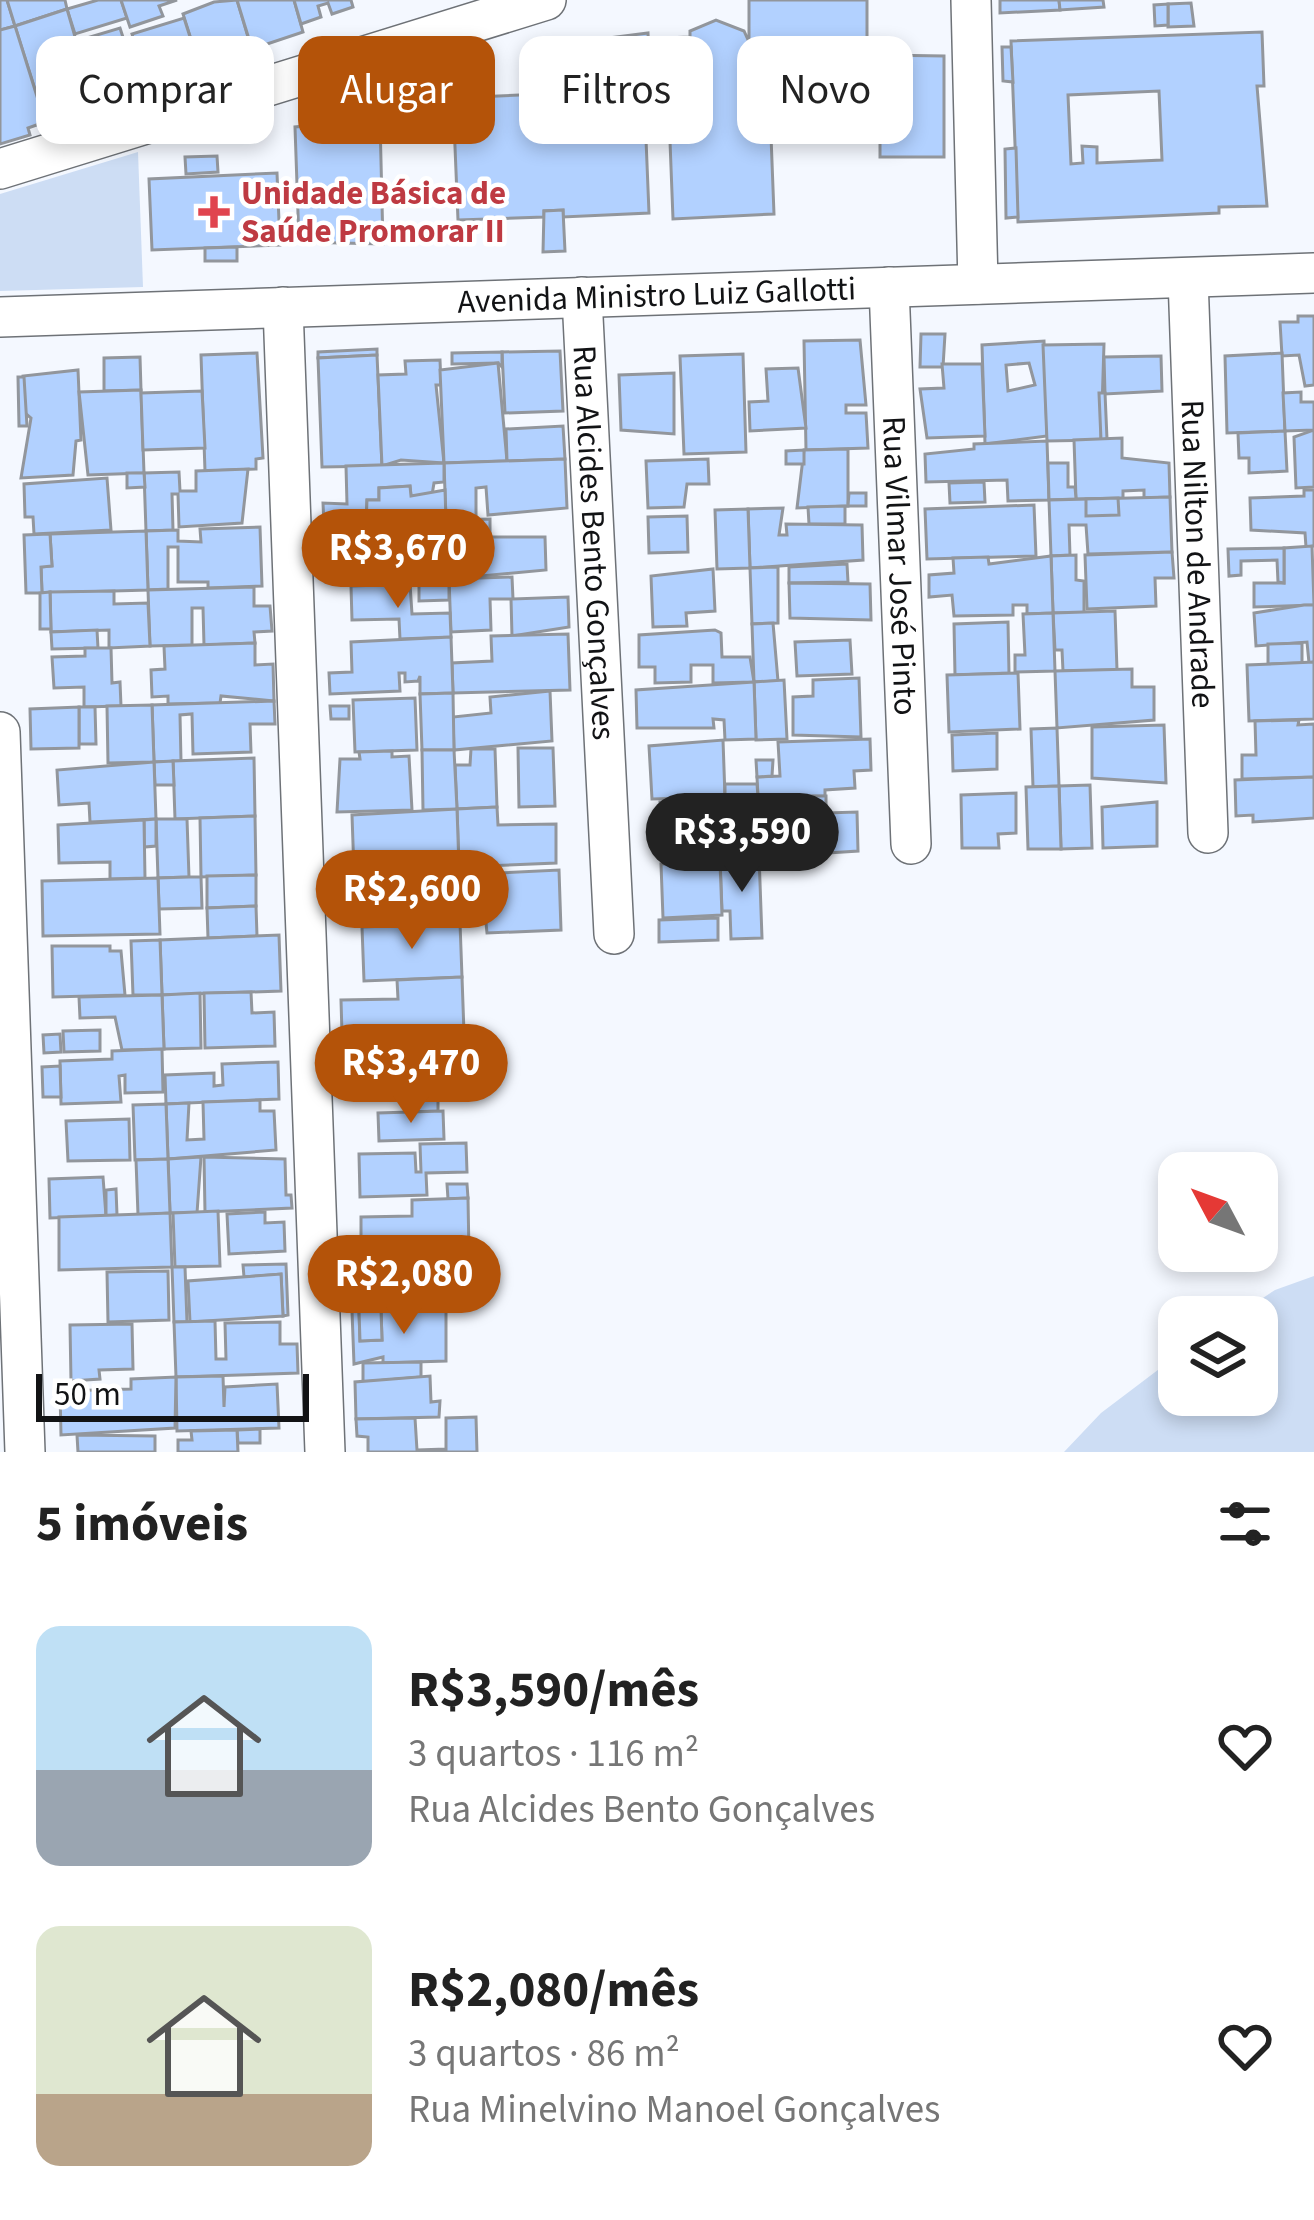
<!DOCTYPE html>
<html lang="pt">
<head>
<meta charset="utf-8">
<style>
	:root { --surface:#fff; --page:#f6f6f6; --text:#222; --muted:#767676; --accent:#b45309 }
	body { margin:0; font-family:"Source Sans 3",sans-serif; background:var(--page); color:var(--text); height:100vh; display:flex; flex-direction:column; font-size:45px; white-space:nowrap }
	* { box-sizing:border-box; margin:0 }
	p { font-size:39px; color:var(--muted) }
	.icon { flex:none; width:66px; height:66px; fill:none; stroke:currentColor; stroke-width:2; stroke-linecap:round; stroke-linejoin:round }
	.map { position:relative; height:1452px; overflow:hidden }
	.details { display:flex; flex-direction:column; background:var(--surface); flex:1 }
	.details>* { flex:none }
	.guide { position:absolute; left:36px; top:36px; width:1242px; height:108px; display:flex; gap:24px }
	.needle { width:78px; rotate:311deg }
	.buttons { position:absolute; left:1158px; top:1152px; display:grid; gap:24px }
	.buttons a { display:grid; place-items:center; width:120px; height:120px; border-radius:24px; background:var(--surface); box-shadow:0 6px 18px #0003; font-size:60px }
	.scale { position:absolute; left:36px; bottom:30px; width:273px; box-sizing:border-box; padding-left:12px; border:6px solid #121315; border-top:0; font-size:33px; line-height:42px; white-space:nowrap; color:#121315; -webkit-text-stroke:9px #fff; paint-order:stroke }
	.price { position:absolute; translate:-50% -102px; padding:0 27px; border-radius:42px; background:var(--accent); color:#fff; font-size:39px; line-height:78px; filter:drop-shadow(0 3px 6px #0008) }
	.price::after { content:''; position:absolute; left:50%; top:72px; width:36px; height:27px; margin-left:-18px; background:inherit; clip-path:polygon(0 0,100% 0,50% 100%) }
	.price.active { background:#222; color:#fff }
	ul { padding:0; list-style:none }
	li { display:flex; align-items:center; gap:36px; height:300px; padding:0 36px }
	li span { display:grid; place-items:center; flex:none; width:336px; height:240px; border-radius:24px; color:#555 }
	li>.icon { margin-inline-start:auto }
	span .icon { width:144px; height:144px; fill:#fffc; stroke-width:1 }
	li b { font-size:51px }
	h2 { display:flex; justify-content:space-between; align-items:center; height:144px; padding:0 36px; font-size:51px }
	.chip { padding:0 42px; border-radius:24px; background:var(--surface); box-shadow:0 6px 18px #0003; font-size:42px; line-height:108px }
	.chip.active { background:var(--accent); color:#fff }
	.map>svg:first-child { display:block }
</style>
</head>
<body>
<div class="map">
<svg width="1314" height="1452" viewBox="0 0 1314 1452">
	<rect width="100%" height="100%" fill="#f4f8ff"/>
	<!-- green -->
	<g fill="#cdddf4">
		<path d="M138,152L143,287L0,291V194Z"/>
		<path d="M1314,1276V1452H1064L1101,1413L1179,1354V1395H1257V1317H1234L1275,1290Z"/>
	</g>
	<!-- building -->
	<g fill="#b2d1ff" stroke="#92969c" stroke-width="3" fill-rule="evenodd">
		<path d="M0,0H7L15,26L0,30Z"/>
		<path d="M7,0H65L67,9L15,26Z"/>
		<path d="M98,0H121L127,18L75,34L67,9Z"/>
		<path d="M121,0H177L159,6L163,16L130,27Z"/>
		<path d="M237,0L251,47L201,71L183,14L214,2Z"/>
		<path d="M237,0H294L303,32L252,49Z"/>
		<path d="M294,0H351L353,7L332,14L328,3L318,6L321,17L301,24Z"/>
		<path d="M749,0H867V84H769L774,214L673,219L666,38L690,37V31L716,20L744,31L749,42Z"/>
		<path d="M1000,0H1059L1060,10L1000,13Z"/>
		<path d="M1059,0H1103L1104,7L1060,10Z"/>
		<path d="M1191,3L1194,26L1168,27V4Z"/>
		<path d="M1168,4V25L1155,26L1154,5Z"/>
		<path d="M67,9L95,106L45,121L15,26Z"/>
		<path d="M184,18L200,68L147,85L132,34Z"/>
		<path d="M15,26L45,122L28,128L30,135L0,144V30Z"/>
		<path d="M120,28L138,84L98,96L80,40Z"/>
		<path d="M1262,32L1264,86H1257L1267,206L1219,207V213L1018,222L1011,41ZM1159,91L1162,160L1097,163V147L1082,146L1083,163L1071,164L1068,95Z"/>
		<path d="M648,33L650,80L564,84L561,44Z"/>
		<path d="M1002,47H1011L1013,82L1003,81Z"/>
		<path d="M880,55L944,56V157H880Z"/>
		<path d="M657,80L659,139H643L644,90L563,94L564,84Z"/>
		<path d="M644,90L649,213L563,217V210L544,211V217L458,220L453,98L541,94L543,130L558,129L557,94Z"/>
		<path d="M541,94H557L558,129L543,130Z"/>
		<path d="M380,120L383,244L299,242L295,127Z"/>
		<path d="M1016,148L1018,217L1006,218L1005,149Z"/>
		<path d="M217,156L218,172L186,174L185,157Z"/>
		<path d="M277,173L280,245L152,250L149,179Z"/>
		<path d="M563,210L565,251L543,252L544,211Z"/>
		<path d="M237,247V261H205V248Z"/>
		<path d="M1298,316H1314V385L1305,386L1299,355L1282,356L1280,322H1298Z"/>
		<path d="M921,334H945L943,367H920Z"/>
		<path d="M860,340L866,405H846V413H866L868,448L806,450L804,341Z"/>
		<path d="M1044,341L1047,436L985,444L982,345ZM1029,363L1035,385L1008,391L1006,365Z"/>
		<path d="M1104,344L1101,440L1047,441L1043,345Z"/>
		<path d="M377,349V355L318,358V352Z"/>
		<path d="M560,351L563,411L505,413L502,352Z"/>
		<path d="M502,352V367L498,363L452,364V353Z"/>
		<path d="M257,353L263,458L256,459V469L205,471L201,355Z"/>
		<path d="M1282,353L1285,431L1227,433L1225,356Z"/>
		<path d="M743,354L746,452L684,454L680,356Z"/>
		<path d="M377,355L382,466L322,467L318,358Z"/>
		<path d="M1161,356L1162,391L1105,394L1104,357Z"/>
		<path d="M140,357L141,390L104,391V358Z"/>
		<path d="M440,360L441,385H436L444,463L401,460L382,466L378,375L406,374L405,361Z"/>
		<path d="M498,363L507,461L444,463L440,370Z"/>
		<path d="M942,364H982L985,436L927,438L920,389L944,388Z"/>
		<path d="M798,368L806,428L750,431L749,402L768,401L766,369Z"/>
		<path d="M78,370L81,440L76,441L73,475L21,478L31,418L25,413L23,376Z"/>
		<path d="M674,373V434L621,430L619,375Z"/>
		<path d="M18,377H24L27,426H19Z"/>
		<path d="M141,390L144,473L88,475L79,392Z"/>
		<path d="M202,391L205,448L143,450L141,393Z"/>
		<path d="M1301,392V402H1314V430L1285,431L1283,393Z"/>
		<path d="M1099,393H1105L1107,439L1101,440Z"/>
		<path d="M563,426L565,459L507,461L506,429Z"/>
		<path d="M1314,430V487L1296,488L1294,437Z"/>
		<path d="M1285,431L1287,471L1249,473V458H1239L1238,433Z"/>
		<path d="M1122,438V458L1169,463L1170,497L1144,498V490L1123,491V498L1076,499L1074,440Z"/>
		<path d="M1047,441L1049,500L1008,501L1007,480L926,482L925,454L974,449V444Z"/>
		<path d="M848,449V506L797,508L804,450Z"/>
		<path d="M804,450V464H786V451Z"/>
		<path d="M565,459L567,508L488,515L486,487L476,488V520H446L444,463Z"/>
		<path d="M708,459L709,484H687L684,507L648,508L646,461Z"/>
		<path d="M444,463V482L434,483L432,495L411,496L410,486L379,488V500H367L366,524L324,525L323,503L347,504L346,466Z"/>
		<path d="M1048,463H1068V487H1075L1076,499L1049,500Z"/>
		<path d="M248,469L242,523L179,527L178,494H172L173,530L146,531L144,473L179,472L180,491H196V471Z"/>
		<path d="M127,473H144L145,487L127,488Z"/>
		<path d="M107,478L111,530L34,534L33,517H25L24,484Z"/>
		<path d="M984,482L985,502L950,503L949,483Z"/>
		<path d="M410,486L411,496L445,490L446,520L366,524L367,500H379V488Z"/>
		<path d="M1304,490H1314V546L1306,547L1305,533L1251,530L1250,498L1304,496Z"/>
		<path d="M849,493H866V506H848Z"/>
		<path d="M1170,497L1172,552L1088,554L1086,525H1069L1070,555L1051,556L1049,500Z"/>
		<path d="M1118,498L1119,515L1086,516V499Z"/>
		<path d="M1034,505L1036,556L927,559L925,509Z"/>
		<path d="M845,506V524H809L808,507Z"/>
		<path d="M783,508L779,535H787L786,524L862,525L863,560L750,568L748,509Z"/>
		<path d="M748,509L750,568L717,569L715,510Z"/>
		<path d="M687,516L688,552L649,553L648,517Z"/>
		<path d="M490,519V537H545L546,570L449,579L446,520Z"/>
		<path d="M446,520L449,579L416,580V522Z"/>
		<path d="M402,522H416L418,565L408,566Z"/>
		<path d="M397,526L399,562L325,561L324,533Z"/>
		<path d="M260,527L262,586L208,588V582H178V547H168V589L148,590L146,531L178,530V541L201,542L200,529Z"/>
		<path d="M146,531L148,590L42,593L41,567L52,566L50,534Z"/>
		<path d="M50,534L52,566L41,567L42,593H26L24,535Z"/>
		<path d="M1312,546L1314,605L1254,607V583H1284V548Z"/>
		<path d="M1284,548V583L1278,582L1277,560L1241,561V575L1229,576L1228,549Z"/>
		<path d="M1172,552L1174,578H1155L1156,606L1087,609L1085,555Z"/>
		<path d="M1076,555V580L1084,581V613H1053L1051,556Z"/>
		<path d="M1051,556L1053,613L1027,614V605H1013V615L954,616L952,595L929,597V575L954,573L953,558L988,557L989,564Z"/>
		<path d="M344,560V564L399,562V580L326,582L325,561Z"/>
		<path d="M847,564L848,582L789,583V567Z"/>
		<path d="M778,567V623L752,624L750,568Z"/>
		<path d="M713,569L715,611L686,613L687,626L653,627L651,576Z"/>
		<path d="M512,577L513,599L568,597L569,627L512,636L511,599H490L491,630L451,632L449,579Z"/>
		<path d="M449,579V600L419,601V580Z"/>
		<path d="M789,583L870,584L871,620L790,618Z"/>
		<path d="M410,584L412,614L450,613L451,637L400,639L399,619L352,620L351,586Z"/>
		<path d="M254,587V606H270L272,631L254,632L255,643L204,645L203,608H192V645L150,646L148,590Z"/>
		<path d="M114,591V604L148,603L150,646L109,648V630L51,632L50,592Z"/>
		<path d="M50,592L51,629H40V593Z"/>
		<path d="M1304,605H1314V662L1309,663L1307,642L1256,646L1254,613Z"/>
		<path d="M1115,611L1117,670L1063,671L1062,650H1055L1053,613Z"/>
		<path d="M1053,613L1055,671L1015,672V655H1025L1023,614Z"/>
		<path d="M1008,622L1009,673L955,675L954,624Z"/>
		<path d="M773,623L778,681L754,682L752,624Z"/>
		<path d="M97,630L98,648L52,649L51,632Z"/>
		<path d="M715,630L721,633L722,657H750L754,682L713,683V665H691V682L655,683V667H639V635Z"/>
		<path d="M568,634L570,690L453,693L452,663L492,661L491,636Z"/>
		<path d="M451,637L453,693L420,694V676L418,681L405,682V673H399L400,691L330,694L329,673L352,672L351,642Z"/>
		<path d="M850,640L852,674L797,676L795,642Z"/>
		<path d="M255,643V665L273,664L274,701L221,696L220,703L168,704V696L152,697L151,670L165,669L164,646Z"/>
		<path d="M1302,643V663L1268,664V644Z"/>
		<path d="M85,648H111L112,683L120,682L121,706L84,707V687L54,688L52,657L85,656Z"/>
		<path d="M1314,662V719L1249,721L1247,665Z"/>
		<path d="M1132,669V687H1154V720L1057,728L1055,671Z"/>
		<path d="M1018,673L1020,729L949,732L947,675Z"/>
		<path d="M859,678L861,737L793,735V697L813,696V680Z"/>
		<path d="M784,680L787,739L756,740L754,682Z"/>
		<path d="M754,682L756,739L725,740L724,720L713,719L714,728H637L636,690Z"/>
		<path d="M550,691L552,741L454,750L453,717L491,713L490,697Z"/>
		<path d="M453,693L454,750H422L420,694Z"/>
		<path d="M415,698L417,750L355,752L353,700Z"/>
		<path d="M274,701L275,724H250L251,752L193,754L192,714L180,715L181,761L154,762L152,705Z"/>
		<path d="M152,705L154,762L108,763L107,706Z"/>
		<path d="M330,706H349V719H331Z"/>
		<path d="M79,707H95L96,744H79Z"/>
		<path d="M79,707V748L31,749L30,709Z"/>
		<path d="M1299,720L1298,725L1314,724V777L1242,779V755H1256L1255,721Z"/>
		<path d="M1164,725L1166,783L1092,778V727Z"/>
		<path d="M1057,728L1059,786L1033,787L1031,729Z"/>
		<path d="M997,733V769L953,771L952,735Z"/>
		<path d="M870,739L871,770L854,771L855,788L825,790V796L758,797L757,777L780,776L778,742Z"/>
		<path d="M723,740L725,797L652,799L649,746Z"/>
		<path d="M518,748H553L555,806L519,807Z"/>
		<path d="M471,749H495L497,807L457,809L455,765H470Z"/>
		<path d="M422,750H454L457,809L423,810Z"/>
		<path d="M392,751V757L409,756L412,810L337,812L340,759H360L359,752Z"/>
		<path d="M254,758L255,816L175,819L173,761Z"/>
		<path d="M756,760H773L772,776L757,777Z"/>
		<path d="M173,761L174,785H155L154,762Z"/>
		<path d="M154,762L156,819L90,822L89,803L59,805L57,770Z"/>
		<path d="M1314,777V818L1253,822V815L1236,816L1235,780Z"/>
		<path d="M725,784H757L758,797H725Z"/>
		<path d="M1090,785L1092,848L1061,849L1059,786Z"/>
		<path d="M1059,786L1061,849H1028L1026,787Z"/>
		<path d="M1016,793V833L998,834L999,848H962L961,795Z"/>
		<path d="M795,796H826V813L857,812L858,851L797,855Z"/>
		<path d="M758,797L759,855L662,860L660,802L696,801L698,821L711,820V832H724L722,798Z"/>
		<path d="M758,797H778L779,821H771V827H789L790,860H760Z"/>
		<path d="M1157,802V846L1103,848L1102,807Z"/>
		<path d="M497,807L498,825L556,824V863L459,867L457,809Z"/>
		<path d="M457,809L459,867L430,869V856L410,857L411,870L354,872L352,815Z"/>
		<path d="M255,816L256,875L201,877L200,818Z"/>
		<path d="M156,819H187L189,877L158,878Z"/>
		<path d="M156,819V846L144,847V820Z"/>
		<path d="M144,820L145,878L110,879V862L59,863L58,825Z"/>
		<path d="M759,855L762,938L731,939L730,911H722L720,857Z"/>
		<path d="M720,862L722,915L663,918L661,864Z"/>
		<path d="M499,866V873L481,874L478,886H466L464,867Z"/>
		<path d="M459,867V892H451L452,924L401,925L400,880H394V870Z"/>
		<path d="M559,870L561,930L487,933L481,874Z"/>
		<path d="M256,875V906L207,908V876Z"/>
		<path d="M189,877H201L202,908L159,909L158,878Z"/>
		<path d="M158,878L160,934L43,936L42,881Z"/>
		<path d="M256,906L257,936L208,938L207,908Z"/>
		<path d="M718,918V940L659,942V920Z"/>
		<path d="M460,923L462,977L364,981L362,927Z"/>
		<path d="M279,935L281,991L162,995L160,940Z"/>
		<path d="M160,940L162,995H133L131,941Z"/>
		<path d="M52,946H110V951H121L125,995L53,997Z"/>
		<path d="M462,977L464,1033L431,1034V1027L342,1034L341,1000L398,999L397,980Z"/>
		<path d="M251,992L252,1013L274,1012L275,1046L205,1048L204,993Z"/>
		<path d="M200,993L201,1048L164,1049L162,995Z"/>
		<path d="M162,995L164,1049L122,1050L115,1017L80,1018L79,997Z"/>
		<path d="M100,1030V1051L64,1052L63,1031Z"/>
		<path d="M60,1034L61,1052L44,1053L43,1035Z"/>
		<path d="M439,1036V1047L464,1046V1066H440L441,1088L371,1090L369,1037Z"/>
		<path d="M345,1037H369V1056L347,1058Z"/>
		<path d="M162,1049L163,1092L125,1093V1075L119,1076L121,1102L61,1104L60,1061L112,1059V1051Z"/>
		<path d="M278,1062L279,1099L166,1104L165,1075L214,1073V1086L223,1085L222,1064Z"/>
		<path d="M60,1066L61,1097H43L42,1067Z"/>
		<path d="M438,1096V1111L409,1112L408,1097Z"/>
		<path d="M260,1100V1111H274L276,1150L168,1159L166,1104L189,1103L187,1140L204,1139L203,1102Z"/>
		<path d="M166,1104L168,1159L135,1160L133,1105Z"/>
		<path d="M443,1111L444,1139L379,1141L378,1113Z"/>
		<path d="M129,1119L130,1160L68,1161L66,1121Z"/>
		<path d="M466,1143L467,1172L426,1173L427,1195L360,1197L359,1154L415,1153L416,1172H421L420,1144Z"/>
		<path d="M201,1157L197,1213H170L168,1159Z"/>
		<path d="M204,1157L285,1159L286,1195H291L292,1208L205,1212Z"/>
		<path d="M168,1159L170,1213L138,1215L136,1160Z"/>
		<path d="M103,1177L106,1216L50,1218L49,1179Z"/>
		<path d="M447,1184H467L468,1198L448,1199Z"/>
		<path d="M116,1189L117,1215L106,1216V1190Z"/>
		<path d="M468,1198L469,1254L361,1255V1217L412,1216V1200Z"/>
		<path d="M218,1211L220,1266L175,1267L173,1213Z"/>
		<path d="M265,1212V1223L284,1222L285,1251L229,1254L227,1214Z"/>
		<path d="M170,1213L172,1267L59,1270V1217Z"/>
		<path d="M443,1254V1267L407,1268V1255Z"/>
		<path d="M286,1264L288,1315L283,1316L281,1274L244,1277L243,1265Z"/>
		<path d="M172,1267H185L187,1322H174Z"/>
		<path d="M443,1267L444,1288H470L471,1309L364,1311L363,1269Z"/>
		<path d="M168,1271L169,1320L108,1322L107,1272Z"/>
		<path d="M281,1274L283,1316L190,1322L188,1281Z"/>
		<path d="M446,1309V1361L383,1363V1357L354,1364L352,1311H359L360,1341L382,1340L381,1310Z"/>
		<path d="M381,1310L382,1340L360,1341L359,1311Z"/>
		<path d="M215,1321L216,1359H226L225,1323L280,1322V1344H297L298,1373L176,1377L174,1322Z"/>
		<path d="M132,1324L133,1369L99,1370L100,1379L71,1381L70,1325Z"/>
		<path d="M421,1362V1377L363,1382V1363Z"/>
		<path d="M223,1376L224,1407L225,1387L277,1384L279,1428L177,1431L176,1377Z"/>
		<path d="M430,1376L431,1402L440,1401L439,1417L356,1419L355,1382Z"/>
		<path d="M176,1377L175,1428L61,1435L60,1391L131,1389V1379Z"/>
		<path d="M476,1417L477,1452H368V1437L357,1436L356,1419L415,1418L417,1450L446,1449V1418Z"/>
		<path d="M260,1429V1443H238L237,1430Z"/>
		<path d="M237,1430L238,1452H178V1440H192L191,1431Z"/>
		<path d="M77,1435L155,1436V1452H78Z"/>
	</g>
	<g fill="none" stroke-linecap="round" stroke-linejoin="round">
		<defs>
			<g id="minor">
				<path d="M971,0L978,284"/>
				<path d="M0,169L546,0"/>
				<path id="s1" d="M1188,278L1208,833"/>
				<path id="s2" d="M889,287L911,844"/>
				<path id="s3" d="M582,297L614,934"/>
				<path d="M283,307L325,1452"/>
				<path id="s4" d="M0,317L1314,273"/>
				<path d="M0,732L25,1452"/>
			</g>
		</defs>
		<!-- minor casing -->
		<use href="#minor" stroke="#6e7277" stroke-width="42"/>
		<!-- minor -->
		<use href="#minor" stroke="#fff" stroke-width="39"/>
	</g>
	<!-- markers -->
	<path fill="#e0444e" stroke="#fff" stroke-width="4.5" d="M208 194h12v12h12v12h-12v12h-12v-12h-12v-12h12z"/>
	<g text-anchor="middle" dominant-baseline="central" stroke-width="9" stroke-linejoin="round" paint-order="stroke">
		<!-- health labels -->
		<g font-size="33" font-weight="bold" fill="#be3a42" stroke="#fff" text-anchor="start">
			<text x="241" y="193">Unidade Básica de<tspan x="241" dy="38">Saúde Promorar II</tspan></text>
		</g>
		<!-- street labels -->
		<g font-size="33" fill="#121315" stroke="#fff">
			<text stroke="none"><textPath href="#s4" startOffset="657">Avenida Ministro Luiz Gallotti</textPath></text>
			<text stroke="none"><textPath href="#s3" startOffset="246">Rua Alcides Bento Gonçalves</textPath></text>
			<text stroke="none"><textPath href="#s1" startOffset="276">Rua Nilton de Andrade</textPath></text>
			<text stroke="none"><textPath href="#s2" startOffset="279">Rua Vilmar José Pinto</textPath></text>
		</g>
	</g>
</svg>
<div class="buttons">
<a><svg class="needle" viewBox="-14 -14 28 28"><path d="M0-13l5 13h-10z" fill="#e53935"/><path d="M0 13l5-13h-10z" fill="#767676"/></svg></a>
<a><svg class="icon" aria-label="layers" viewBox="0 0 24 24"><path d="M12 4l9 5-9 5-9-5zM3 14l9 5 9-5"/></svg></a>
</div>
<div class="scale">50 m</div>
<b class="price" style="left:398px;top:611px">R$3,670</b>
<b class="price active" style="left:742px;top:895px">R$3,590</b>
<b class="price" style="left:412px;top:952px">R$2,600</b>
<b class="price" style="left:411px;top:1126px">R$3,470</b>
<b class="price" style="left:404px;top:1337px">R$2,080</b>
<div class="guide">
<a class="chip">Comprar</a>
<a class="chip active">Alugar</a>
<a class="chip">Filtros</a>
<a class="chip">Novo</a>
</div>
</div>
<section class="details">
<h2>5 imóveis<svg class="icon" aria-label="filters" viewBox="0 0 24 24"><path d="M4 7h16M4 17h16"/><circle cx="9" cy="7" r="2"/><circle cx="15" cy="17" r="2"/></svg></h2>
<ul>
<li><span style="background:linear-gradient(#bfe0f5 60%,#9aa5b1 0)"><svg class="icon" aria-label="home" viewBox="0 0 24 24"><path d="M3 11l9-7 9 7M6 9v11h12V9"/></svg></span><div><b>R$3,590/mês</b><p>3 quartos · 116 m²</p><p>Rua Alcides Bento Gonçalves</p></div><svg class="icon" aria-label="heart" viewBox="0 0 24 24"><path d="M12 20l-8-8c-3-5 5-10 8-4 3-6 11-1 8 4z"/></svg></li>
<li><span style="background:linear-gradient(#dfe7d0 70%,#b9a48a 0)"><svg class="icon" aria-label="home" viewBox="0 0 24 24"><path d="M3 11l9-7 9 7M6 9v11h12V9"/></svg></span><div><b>R$2,080/mês</b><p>3 quartos · 86 m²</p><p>Rua Minelvino Manoel Gonçalves</p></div><svg class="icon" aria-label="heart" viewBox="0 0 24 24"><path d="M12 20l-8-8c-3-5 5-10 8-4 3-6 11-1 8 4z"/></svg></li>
</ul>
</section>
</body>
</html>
